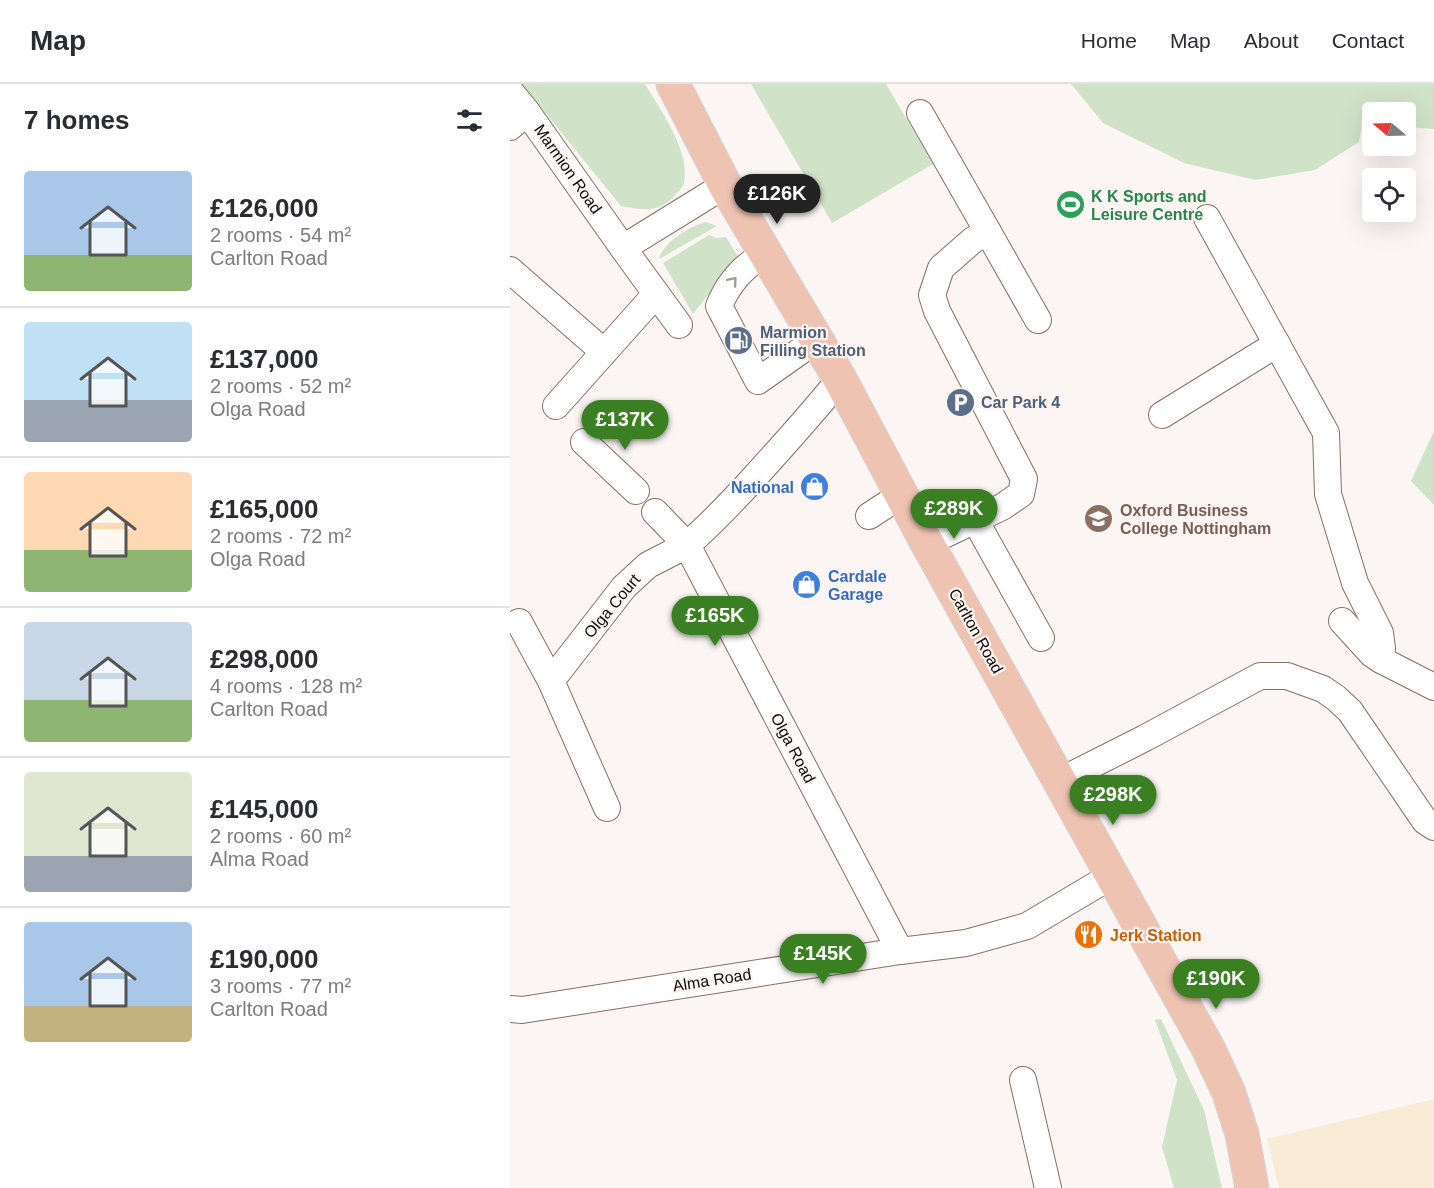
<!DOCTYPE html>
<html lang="en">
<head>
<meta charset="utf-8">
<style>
	:root { --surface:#fff; --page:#f2f2f3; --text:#2b2b33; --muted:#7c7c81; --line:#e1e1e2; --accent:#3a8023 }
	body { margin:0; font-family:Arial,sans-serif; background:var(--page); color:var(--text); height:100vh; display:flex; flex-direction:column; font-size:22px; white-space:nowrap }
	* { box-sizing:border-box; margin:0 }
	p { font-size:20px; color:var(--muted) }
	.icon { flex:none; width:33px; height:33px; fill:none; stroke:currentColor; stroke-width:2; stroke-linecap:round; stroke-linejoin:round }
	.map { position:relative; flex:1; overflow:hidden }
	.side { display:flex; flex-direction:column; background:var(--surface); width:510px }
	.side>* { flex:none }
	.needle { width:39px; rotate:289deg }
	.tools { position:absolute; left:852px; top:18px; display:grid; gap:12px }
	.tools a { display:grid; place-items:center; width:54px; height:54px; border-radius:6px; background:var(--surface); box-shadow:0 6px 24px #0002; font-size:30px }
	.price { position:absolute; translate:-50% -51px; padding:0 14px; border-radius:21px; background:var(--accent); color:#fff; font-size:20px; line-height:39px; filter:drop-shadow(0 2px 3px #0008) }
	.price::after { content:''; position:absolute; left:50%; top:36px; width:18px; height:14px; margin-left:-9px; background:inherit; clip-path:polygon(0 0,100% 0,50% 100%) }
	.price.selected { background:#222; color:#fff }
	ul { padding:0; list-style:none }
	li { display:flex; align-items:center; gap:18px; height:150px; padding:0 24px }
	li+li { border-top:2px solid var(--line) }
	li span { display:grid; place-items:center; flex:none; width:168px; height:120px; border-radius:6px; color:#555 }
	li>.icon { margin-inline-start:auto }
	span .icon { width:72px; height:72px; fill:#fffc; stroke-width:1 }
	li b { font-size:26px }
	h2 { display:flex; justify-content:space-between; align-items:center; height:72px; padding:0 24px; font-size:26px }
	header { display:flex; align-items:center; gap:36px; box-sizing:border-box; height:84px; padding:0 30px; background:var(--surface); border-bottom:2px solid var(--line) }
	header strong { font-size:28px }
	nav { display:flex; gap:33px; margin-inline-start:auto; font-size:21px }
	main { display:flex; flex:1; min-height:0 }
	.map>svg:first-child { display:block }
</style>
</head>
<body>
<header>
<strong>Map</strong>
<nav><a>Home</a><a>Map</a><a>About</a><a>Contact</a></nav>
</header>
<main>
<section class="side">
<h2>7 homes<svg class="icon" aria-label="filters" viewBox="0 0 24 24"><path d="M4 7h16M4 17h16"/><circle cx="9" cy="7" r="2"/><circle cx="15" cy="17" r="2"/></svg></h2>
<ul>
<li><span style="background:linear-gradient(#a9c7e8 70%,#8fb573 0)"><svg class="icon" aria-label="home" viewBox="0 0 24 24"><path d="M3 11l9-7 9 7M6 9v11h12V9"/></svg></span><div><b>£126,000</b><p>2 rooms · 54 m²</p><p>Carlton Road</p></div></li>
<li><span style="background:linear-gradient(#bfe0f5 65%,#9aa5b1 0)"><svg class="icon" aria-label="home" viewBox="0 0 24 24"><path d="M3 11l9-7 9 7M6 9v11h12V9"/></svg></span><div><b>£137,000</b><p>2 rooms · 52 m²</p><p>Olga Road</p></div></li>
<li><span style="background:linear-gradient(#ffd9b3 65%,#8fb573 0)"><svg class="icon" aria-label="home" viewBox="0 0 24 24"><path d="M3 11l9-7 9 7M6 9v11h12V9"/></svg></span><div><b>£165,000</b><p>2 rooms · 72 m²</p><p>Olga Road</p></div></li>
<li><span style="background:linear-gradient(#c9d6e8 65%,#8fb573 0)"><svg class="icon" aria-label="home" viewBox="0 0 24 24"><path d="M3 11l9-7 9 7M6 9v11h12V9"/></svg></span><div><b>£298,000</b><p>4 rooms · 128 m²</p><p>Carlton Road</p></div></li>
<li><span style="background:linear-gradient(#dfe7d0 70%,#9aa5b1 0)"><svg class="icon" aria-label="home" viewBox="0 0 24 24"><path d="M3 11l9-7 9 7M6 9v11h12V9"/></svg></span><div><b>£145,000</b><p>2 rooms · 60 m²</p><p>Alma Road</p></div></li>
<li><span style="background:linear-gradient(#a9c7e8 70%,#c2b280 0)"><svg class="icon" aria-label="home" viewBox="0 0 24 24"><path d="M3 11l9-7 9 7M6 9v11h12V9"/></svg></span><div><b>£190,000</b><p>3 rooms · 77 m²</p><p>Carlton Road</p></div></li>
</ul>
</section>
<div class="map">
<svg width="924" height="1104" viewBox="0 0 924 1104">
	<rect width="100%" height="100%" fill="#fbf6f3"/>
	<!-- commercial -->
	<path fill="#f8ecd7" d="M924,1015V1104H769L757,1055Z"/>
	<!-- green -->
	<g fill="#d0e3c9">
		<path d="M12,0H135C150,25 181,68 174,99C173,103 169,107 166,110C149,130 134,126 111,122Z"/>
		<path d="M241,0H376L423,80L322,139Z"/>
		<path d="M561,0H924V45L896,43V28H862V41L852,40L849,58L805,86L745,96L674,79L593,39Z"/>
		<path d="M196,138L207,142L149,175C153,158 180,142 196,138Z"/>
		<path d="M199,151L206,154L216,153L228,173L183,230L153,179Z"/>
		<path d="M924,347V421L901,397Z"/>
		<path d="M651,935L694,1026L712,1104H664L652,1063L667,996L645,936Z"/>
	</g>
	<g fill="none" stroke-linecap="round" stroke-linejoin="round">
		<defs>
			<g id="minor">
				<path d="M0,7L17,28L113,164L215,101"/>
				<path d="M410,29L478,148"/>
				<path d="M0,43L17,28"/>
				<path d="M697,134L816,349L818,410L845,499L870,549L872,564L871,576L924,603"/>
				<path d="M113,164L169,241"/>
				<path d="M255,170C233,182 218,200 209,222L248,297L306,256"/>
				<path d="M0,186L94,268"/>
				<path d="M528,236L478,148L463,156L431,184L422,211L427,227L514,395L511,410L492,423L465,436L531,554"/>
				<path d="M330,295C302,330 272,363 242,396C221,419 200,441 177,461L390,867"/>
				<path d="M46,322L146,210"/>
				<path d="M652,331L767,260"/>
				<path d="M74,358L126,407"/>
				<path d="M359,432L391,411"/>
				<path d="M417,459L465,436"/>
				<path d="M832,537L862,570L871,576"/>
				<path d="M9,538L41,597L97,724"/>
				<path d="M41,597L114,503L138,481L177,461L145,428"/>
				<path d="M550,697L635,654L750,592H777L813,605L826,614L840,627L915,737L924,743"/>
				<path d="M0,925L12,926L390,867L456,859L517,842L603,791"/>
				<path d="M513,996L538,1104"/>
			</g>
			<path id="major" d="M163,0L215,101L330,295L417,459L698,964L719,1009L732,1050L742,1104"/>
		</defs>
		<!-- minor casing -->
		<use href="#minor" stroke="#856f61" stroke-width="28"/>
		<!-- major casing -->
		<use href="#major" stroke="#d4d3d2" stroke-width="35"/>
		<!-- minor -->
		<use href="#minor" stroke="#fff" stroke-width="26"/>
		<!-- major -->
		<use href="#major" stroke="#efc3b2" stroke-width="33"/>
	</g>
	<!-- one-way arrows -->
	<defs><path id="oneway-chevron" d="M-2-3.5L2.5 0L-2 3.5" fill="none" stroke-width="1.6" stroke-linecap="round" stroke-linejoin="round" transform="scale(1.5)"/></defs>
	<use stroke="#a09d9b" href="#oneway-chevron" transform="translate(223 197) rotate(-50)"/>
	<!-- icons -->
	<defs>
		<symbol id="stadium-disc" viewBox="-11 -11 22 22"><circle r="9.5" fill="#2e9e5b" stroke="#fbf6f3"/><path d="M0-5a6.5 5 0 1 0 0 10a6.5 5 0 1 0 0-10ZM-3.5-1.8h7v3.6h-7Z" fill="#fff"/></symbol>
		<symbol id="fuel-disc" viewBox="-11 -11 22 22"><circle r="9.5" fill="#5c6f8a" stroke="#fbf6f3"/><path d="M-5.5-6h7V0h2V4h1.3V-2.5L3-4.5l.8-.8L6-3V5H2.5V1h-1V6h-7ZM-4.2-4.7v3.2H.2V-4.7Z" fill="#fff"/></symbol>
		<symbol id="parking-disc" viewBox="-11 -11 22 22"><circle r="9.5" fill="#5c6f8a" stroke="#fbf6f3"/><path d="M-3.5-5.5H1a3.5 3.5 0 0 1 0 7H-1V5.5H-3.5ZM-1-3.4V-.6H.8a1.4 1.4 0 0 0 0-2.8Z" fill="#fff"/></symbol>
		<symbol id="shop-disc" viewBox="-11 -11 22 22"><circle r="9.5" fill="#3f7fe0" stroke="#fbf6f3"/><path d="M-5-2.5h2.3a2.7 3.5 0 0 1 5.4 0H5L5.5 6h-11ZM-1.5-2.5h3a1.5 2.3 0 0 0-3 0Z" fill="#fff"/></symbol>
		<symbol id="university-disc" viewBox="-11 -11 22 22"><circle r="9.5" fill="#8d6e63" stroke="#fbf6f3"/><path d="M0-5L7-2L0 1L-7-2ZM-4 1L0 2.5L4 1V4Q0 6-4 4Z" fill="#fff"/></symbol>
		<symbol id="restaurant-disc" viewBox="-11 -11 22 22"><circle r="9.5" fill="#e8710a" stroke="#fbf6f3"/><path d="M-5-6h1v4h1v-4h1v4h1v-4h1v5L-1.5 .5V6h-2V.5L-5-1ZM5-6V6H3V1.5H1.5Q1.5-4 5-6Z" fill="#fff"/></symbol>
	</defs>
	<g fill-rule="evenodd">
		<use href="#stadium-disc" x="544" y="104" width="33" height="33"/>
		<use href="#fuel-disc" x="212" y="240" width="33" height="33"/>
		<use href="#parking-disc" x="434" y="302" width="33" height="33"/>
		<use href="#shop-disc" x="288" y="386" width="33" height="33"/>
		<use href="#university-disc" x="572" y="418" width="33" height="33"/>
		<use href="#shop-disc" x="280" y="484" width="33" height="33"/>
		<use href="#restaurant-disc" x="562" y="834" width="33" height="33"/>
	</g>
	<g text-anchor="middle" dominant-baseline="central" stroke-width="4.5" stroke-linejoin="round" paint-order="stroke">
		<!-- street labels -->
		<g font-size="16" fill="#110a05" stroke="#fbf6f3">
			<text transform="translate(58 85) rotate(55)">Marmion Road</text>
			<text transform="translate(102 522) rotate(-50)">Olga Court</text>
			<text transform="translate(466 547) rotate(61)">Carlton Road</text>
			<text transform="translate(283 664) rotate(62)">Olga Road</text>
			<text transform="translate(202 896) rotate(-9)">Alma Road</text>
		</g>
		<!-- leisure labels -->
		<g font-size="16" font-weight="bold" fill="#27864d" stroke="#fbf6f3" text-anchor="start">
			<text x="581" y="112">K K Sports and<tspan x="581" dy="18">Leisure Centre</tspan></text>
		</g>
		<!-- service labels -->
		<g font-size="16" font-weight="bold" fill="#4e5e75" stroke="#fbf6f3" text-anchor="start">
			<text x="250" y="248">Marmion<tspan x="250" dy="18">Filling Station</tspan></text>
			<text x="471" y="318">Car Park 4</text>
		</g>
		<!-- shop labels -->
		<g font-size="16" font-weight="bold" fill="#366cbe" stroke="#fbf6f3" text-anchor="end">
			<text x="284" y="403">National</text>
			<text x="318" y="492" text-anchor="start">Cardale<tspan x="318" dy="18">Garage</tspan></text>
		</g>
		<!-- education labels -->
		<g font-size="16" font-weight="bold" fill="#785e54" stroke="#fbf6f3" text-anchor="start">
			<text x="610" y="426">Oxford Business<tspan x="610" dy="18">College Nottingham</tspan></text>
		</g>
		<!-- food labels -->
		<g font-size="16" font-weight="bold" fill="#c56008" stroke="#fbf6f3" text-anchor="start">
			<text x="600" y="851">Jerk Station</text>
		</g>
	</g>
</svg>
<div class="tools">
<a><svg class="needle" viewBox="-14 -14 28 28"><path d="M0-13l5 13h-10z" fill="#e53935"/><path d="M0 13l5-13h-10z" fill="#7c7c81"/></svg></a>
<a><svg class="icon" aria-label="locate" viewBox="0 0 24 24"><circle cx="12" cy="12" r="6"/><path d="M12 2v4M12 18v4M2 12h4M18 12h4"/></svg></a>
</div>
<b class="price selected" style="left:267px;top:141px">£126K</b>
<b class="price" style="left:115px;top:367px">£137K</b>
<b class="price" style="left:444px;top:456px">£289K</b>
<b class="price" style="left:205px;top:563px">£165K</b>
<b class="price" style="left:603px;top:742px">£298K</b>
<b class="price" style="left:313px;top:901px">£145K</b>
<b class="price" style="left:706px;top:926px">£190K</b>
</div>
</main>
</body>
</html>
